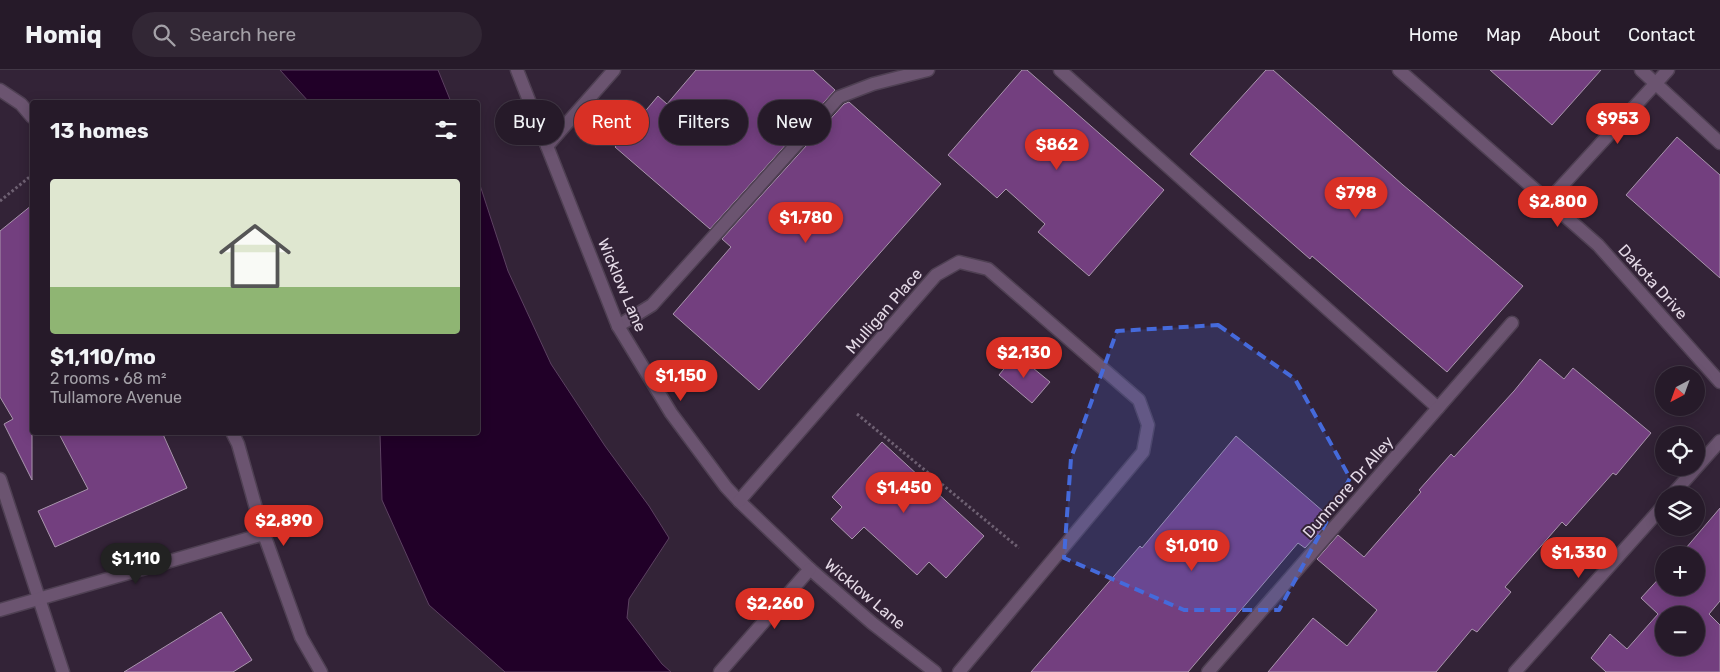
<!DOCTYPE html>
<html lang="en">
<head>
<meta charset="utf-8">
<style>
	:root { --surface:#261a29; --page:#322735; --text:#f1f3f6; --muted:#a4a1a8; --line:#423846; --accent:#d93025 }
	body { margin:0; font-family:Rubik,sans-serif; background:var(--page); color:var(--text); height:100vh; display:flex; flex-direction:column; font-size:19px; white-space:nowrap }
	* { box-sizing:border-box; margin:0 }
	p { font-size:16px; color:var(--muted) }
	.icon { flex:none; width:28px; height:28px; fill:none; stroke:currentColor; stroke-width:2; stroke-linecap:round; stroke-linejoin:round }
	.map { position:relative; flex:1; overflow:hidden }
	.details { position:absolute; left:30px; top:30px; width:450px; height:335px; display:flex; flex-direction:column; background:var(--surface); border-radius:5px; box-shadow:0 2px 12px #0003,0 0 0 1px var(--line) }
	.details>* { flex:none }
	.top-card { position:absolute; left:495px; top:30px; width:475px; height:45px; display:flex; gap:10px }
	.needle { width:32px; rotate:221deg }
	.fabs { position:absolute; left:1655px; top:296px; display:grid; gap:10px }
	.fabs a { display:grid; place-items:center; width:50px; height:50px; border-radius:50%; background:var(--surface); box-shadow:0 2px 12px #0003,0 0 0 1px var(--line); font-size:25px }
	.price { position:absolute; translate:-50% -42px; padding:0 11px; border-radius:18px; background:var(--accent); color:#fff; font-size:16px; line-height:32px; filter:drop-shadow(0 1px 2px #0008) }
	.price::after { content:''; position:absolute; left:50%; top:30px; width:15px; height:11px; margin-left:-8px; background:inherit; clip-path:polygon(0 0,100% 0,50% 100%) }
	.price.on { background:#222; color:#fff }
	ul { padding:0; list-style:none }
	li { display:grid; align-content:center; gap:10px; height:265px; padding:0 20px }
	li span { display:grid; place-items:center; height:155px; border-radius:5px; color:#555 }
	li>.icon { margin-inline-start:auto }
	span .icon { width:90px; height:90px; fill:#fffc; stroke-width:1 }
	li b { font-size:21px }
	h2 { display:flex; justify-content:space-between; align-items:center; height:60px; padding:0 20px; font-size:21px }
	.pill { padding:0 18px; border-radius:22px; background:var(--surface); box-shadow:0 2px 12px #0003,0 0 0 1px var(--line); font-size:18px; line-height:45px }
	.pill.on { background:var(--accent); color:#fff }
	header { display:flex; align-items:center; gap:30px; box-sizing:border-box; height:70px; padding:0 25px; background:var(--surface); border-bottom:1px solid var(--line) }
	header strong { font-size:24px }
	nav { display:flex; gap:28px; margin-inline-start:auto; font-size:18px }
	.search { width:350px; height:45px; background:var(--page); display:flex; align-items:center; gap:12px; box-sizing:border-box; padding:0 18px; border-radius:28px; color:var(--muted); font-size:19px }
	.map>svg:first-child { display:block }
</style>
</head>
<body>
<header>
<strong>Homiq</strong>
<div class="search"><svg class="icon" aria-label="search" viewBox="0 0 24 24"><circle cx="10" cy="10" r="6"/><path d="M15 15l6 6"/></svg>Search here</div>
<nav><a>Home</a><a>Map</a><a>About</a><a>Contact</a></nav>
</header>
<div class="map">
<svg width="1720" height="602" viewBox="0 0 1720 602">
	<rect width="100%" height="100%" fill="#332337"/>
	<!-- water -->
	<g fill="#210028" stroke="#5c4161">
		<path d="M280,0H438L451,32H309Z"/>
		<path d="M478,109L508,201L551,294L605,376L649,436L669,468L629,529L627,548L662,594L671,602H505L429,535L382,430L380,363L478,362Z"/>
	</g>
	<!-- building -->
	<g fill="#733f7f" stroke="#a995ad" fill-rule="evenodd">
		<path d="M696,0H813L835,20L710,159L615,77L658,26L667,34Z"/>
		<path d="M1022,0H1027L1164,120L1089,206L1038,162L1045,154L1006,119L997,128L948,85Z"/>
		<path d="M1266,0H1273L1403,115L1523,216L1447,302L1312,186L1310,189L1190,84Z"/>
		<path d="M1490,0H1601L1552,55Z"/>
		<path d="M849,32L941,114L759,320L673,244L731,177L722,169L844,34Z"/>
		<path d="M1677,67L1720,105V208L1626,125Z"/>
		<path d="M32,135V410L4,354L13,349L0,327V161Z"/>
		<path d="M1016,284L1050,312L1032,333L999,305Z"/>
		<path d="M1540,289L1564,309L1573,298L1651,363L1616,405L1613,403L1566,456L1562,452L1505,517L1511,522L1477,562L1472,559L1436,602H1268L1313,548L1347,576L1377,540L1317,489L1338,465L1364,487L1421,422L1419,420L1451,384L1454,387L1514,321Z"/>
		<path d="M58,362H162L187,418L55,477L38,441L88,419Z"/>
		<path d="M1236,366L1324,442L1318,449L1326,455L1305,478L1298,473L1188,602H1031L1140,476L1142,478Z"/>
		<path d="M882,372L984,466L946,508L929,492L917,505L864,457L852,469L831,449L842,437L832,427Z"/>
		<path d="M1720,438V531L1709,544L1720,555V602H1606L1591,588L1610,564L1627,579L1658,544L1641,528L1664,503V518H1696V485H1680ZM1664,545H1696V578H1664Z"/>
		<path d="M221,542L252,590L233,602H124Z"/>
	</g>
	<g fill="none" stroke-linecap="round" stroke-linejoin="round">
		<defs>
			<g id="lane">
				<path d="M1060,0L1438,338"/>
				<path d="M1641,0L1720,73"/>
				<path d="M618,256L652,235L839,27L873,14L928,0"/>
				<path d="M0,409L63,602"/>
			</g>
			<g id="street">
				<path d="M517,0L618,256L671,343L726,417L739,431L810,499L872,553L935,602"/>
				<path d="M1399,0L1598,175L1720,312"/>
				<path d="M0,20L21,34L32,47"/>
				<path d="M547,76L614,0"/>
				<path d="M1548,131L1668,0"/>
				<path d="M232,362L238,374L261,456L301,567L321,602"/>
				<path d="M1672,425L1720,371"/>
				<path d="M739,431L936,205L959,192L988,199L1139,330L1148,355L1143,382L959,602"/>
				<path d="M0,540L264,464"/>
				<path d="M720,602L810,499"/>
				<path d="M1208,602L1512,253"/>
				<path d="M1515,602L1664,435"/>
			</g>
		</defs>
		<!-- lane casing -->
		<use href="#lane" stroke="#4f4053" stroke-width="15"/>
		<!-- street casing -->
		<use href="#street" stroke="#4f4053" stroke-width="15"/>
		<!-- path -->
		<g stroke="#6e6072" stroke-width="3" stroke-dasharray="2.5 2.5" stroke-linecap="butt">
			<path d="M0,131L32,105"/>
			<path d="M857,344L1019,478"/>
		</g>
		<!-- lane -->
		<use href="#lane" stroke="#6b5470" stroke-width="12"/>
		<!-- street -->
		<use href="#street" stroke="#6b5470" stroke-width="12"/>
	</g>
	<!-- marked area -->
	<path fill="#456adb" fill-opacity="0.2" stroke="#456adb" stroke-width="4" stroke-dasharray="10 6" stroke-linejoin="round" d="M1218,255L1295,309L1350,408L1279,540H1184L1064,488L1071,388L1117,261Z"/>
	<g text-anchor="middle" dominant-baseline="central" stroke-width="4" stroke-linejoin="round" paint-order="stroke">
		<!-- street labels -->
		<g font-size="16" fill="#e5dae7" stroke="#332337">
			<text transform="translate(1653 212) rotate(48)">Dakota Drive</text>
			<text transform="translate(622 215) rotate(67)">Wicklow Lane</text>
			<text transform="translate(884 241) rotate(-49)">Mulligan Place</text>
			<text transform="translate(1348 417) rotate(-49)">Dunmore Dr Alley</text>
			<text transform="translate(865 524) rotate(40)">Wicklow Lane</text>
		</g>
	</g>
</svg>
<div class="fabs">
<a><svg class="needle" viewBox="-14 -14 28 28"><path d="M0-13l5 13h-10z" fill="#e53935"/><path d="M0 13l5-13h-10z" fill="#a4a1a8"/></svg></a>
<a><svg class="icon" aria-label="locate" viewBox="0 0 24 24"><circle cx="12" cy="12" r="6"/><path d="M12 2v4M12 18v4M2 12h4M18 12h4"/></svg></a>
<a><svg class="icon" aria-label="layers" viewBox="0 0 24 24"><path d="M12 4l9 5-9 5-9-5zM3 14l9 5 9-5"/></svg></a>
<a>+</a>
<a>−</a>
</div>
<b class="price" style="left:1618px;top:75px">$953</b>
<b class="price" style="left:1057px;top:101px">$862</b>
<b class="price" style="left:1356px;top:149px">$798</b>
<b class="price" style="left:1558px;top:158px">$2,800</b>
<b class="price" style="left:806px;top:174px">$1,780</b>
<b class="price" style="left:1024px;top:309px">$2,130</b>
<b class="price" style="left:681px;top:332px">$1,150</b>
<b class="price" style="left:904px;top:444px">$1,450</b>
<b class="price" style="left:284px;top:477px">$2,890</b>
<b class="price" style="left:1192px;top:502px">$1,010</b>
<b class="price" style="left:1579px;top:509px">$1,330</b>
<b class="price on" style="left:136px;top:515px">$1,110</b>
<b class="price" style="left:775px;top:560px">$2,260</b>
<div class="top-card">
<a class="pill">Buy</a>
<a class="pill on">Rent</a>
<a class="pill">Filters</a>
<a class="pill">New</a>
</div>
<section class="details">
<h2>13 homes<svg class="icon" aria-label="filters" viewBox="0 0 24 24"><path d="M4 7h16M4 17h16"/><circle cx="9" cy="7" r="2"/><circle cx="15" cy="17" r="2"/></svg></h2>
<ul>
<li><span style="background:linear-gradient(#dfe7d0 70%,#8fb573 0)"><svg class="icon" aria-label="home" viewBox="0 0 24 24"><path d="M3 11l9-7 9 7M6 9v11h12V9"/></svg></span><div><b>$1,110/mo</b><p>2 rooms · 68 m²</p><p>Tullamore Avenue</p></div></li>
</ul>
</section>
</div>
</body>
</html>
